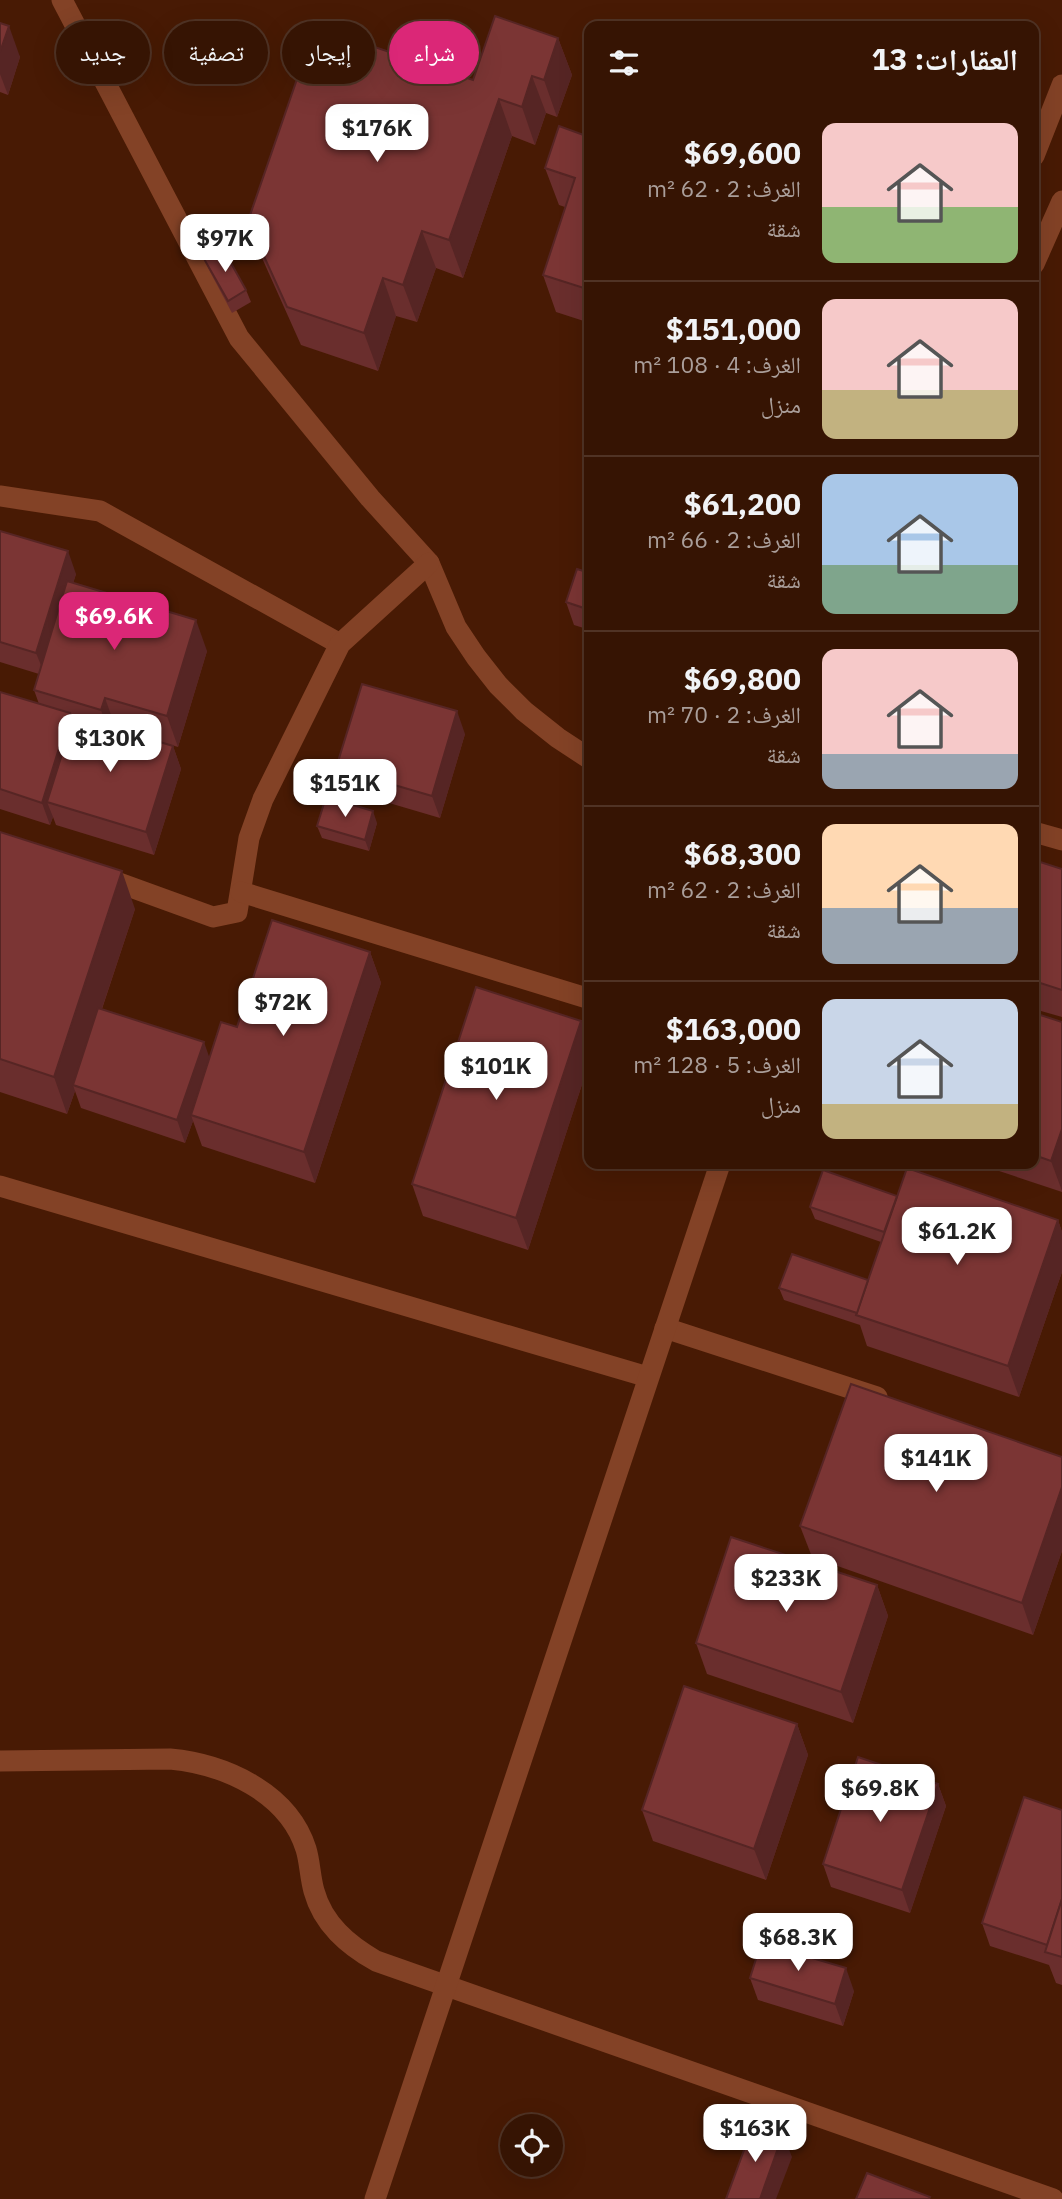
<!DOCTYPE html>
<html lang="ar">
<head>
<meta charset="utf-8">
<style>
	:root { --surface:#361403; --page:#412112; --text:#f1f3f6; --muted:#aa9e9a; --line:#503325; --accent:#db2777 }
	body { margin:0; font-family:"IBM Plex Sans","Noto Naskh Arabic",sans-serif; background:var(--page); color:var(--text); direction:rtl; height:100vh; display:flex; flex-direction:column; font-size:26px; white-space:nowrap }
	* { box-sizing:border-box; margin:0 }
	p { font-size:23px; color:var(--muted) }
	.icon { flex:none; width:38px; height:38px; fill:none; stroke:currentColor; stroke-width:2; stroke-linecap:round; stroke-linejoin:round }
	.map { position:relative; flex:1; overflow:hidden; direction:ltr }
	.sheet { position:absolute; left:584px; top:21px; width:455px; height:1148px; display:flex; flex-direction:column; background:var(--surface); border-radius:14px; box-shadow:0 7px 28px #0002,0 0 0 2px var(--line); direction:rtl }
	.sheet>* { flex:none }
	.hud { position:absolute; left:21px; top:21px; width:458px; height:63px; direction:rtl; display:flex; gap:14px }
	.fabs { position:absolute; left:500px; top:2114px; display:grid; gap:14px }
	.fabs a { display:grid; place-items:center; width:63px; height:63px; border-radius:50%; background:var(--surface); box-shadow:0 7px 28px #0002,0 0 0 2px var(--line); font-size:35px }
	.price { position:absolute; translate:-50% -60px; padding:0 16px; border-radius:14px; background:#fff; color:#222; font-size:23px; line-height:46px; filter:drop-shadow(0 2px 4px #0008) }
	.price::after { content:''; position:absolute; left:50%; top:42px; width:21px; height:16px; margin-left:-10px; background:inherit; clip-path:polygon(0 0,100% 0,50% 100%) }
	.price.active { background:var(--accent); color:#fff }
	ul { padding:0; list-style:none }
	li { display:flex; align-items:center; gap:21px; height:175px; padding:0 21px }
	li+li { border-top:2px solid var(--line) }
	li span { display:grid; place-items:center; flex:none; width:196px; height:140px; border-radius:14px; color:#555 }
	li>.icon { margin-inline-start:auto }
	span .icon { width:84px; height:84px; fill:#fffc; stroke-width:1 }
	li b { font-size:30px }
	h2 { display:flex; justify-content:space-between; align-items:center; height:84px; padding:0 21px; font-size:30px }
	.pill { padding:0 24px; border-radius:32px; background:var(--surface); box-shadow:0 7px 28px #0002,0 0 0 2px var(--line); font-size:24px; line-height:63px }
	.pill.active { background:var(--accent); color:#fff }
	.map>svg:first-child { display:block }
</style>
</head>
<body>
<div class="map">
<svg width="1062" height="2199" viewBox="0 0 1062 2199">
	<rect width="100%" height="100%" fill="#481a04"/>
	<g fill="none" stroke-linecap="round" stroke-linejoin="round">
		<!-- minor -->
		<g stroke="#834226" stroke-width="21">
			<path d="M62,0L239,338L370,498L429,563L456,627L476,657L498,685L524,711L558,738L590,759"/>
			<path d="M0,496L100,511L340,644"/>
			<path d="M1034,832L1062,840"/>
			<path d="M100,876L213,917L237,912L249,838L263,799L340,644L429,563"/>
			<path d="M241,892L590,999"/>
			<path d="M0,1186L648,1377"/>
			<path d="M665,1328L877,1397"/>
			<path d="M0,1761L170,1759C224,1764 288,1792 306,1849C310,1862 310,1877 314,1891C323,1924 348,1945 376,1961L1053,2199"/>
		</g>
		<!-- tertiary -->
		<g stroke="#834226" stroke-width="21">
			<path d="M1034,156L1062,85"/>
			<path d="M1034,264L1062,201"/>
			<path d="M375,2199L720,1164"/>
		</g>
	</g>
	<!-- wall -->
	<g fill="#6a2e2d">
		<path d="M0,23L20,57L8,95L0,92Z"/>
		<path d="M558,38L572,75L557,117L546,113L535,145L512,136L463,278L436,268L417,322L396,316L378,371L301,345L262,258L248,221L473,80Z"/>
		<path d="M590,135V323L556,312L543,275L565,207L559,205L545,168L589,137Z"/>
		<path d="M203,257L246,290L251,302L232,313L208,268Z"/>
		<path d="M0,531L76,574L73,583L207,651L178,747L120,730L173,746L181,769L154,855L56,825L53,817L50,825L0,809V692L39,704L34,690L39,674L0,662Z"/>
		<path d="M590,573V630L574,625L566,602Z"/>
		<path d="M465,734L440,818L345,790L336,768Z"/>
		<path d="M377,823L369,851L322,838L317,826Z"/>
		<path d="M0,832L135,909L102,1009L209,1058L237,1027L370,952L381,983L315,1183L202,1146L193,1121L185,1143L81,1108L75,1091L67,1114L0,1092Z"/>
		<path d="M1034,860L1062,869V1017L1034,1009Z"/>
		<path d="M1034,1013L1062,1022V1192L978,1164H1034Z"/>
		<path d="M581,1021L590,1046V1060L528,1250L423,1216L412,1184Z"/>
		<path d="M897,1196L1058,1220L1062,1232V1272L1019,1397L867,1346L860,1325L784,1300L779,1288L868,1280L881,1242L815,1219L810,1207Z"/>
		<path d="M1062,1457V1551L1033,1635L812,1557L800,1526Z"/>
		<path d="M877,1585L888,1616L853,1723L707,1674L696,1643Z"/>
		<path d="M797,1724L808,1755L766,1880L653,1841L642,1810Z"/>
		<path d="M938,1784L946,1806L910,1913L831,1887L823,1864Z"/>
		<path d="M1062,1810V1985L1056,1983L1049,1965L990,1946L982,1923Z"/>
		<path d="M750,1978L854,1991L843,2026L758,2000Z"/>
	</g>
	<!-- shaded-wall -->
	<g fill="#562524">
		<path d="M9,26L20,57L8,95L0,74V52Z"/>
		<path d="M558,38L572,75L557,117L544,80Z"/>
		<path d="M532,76L546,113L535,145L522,107Z"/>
		<path d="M499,99L512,136L463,278L449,240Z"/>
		<path d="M422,231L436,268L417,322L403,285Z"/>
		<path d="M383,278L396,316L378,371L364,333Z"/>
		<path d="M68,551L76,574L45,675L36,653Z"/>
		<path d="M196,620L207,651L178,747L167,716Z"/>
		<path d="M105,698L116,729L112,741L101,710Z"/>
		<path d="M457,711L465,734L440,818L432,796Z"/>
		<path d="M70,713L78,736L47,802L53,817L50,825L42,803Z"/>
		<path d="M173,746L181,769L154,855L146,832Z"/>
		<path d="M373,811L377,823L369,851L365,840Z"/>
		<path d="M122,871L135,909L76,1086L73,1085L75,1091L67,1114L54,1077Z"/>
		<path d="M370,952L381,983L315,1183L304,1152Z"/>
		<path d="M581,1021L590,1046V1060L528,1250L516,1218Z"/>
		<path d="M204,1042L212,1065L191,1115L193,1121L185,1143L177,1120Z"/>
		<path d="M1062,1129V1191L1051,1161Z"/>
		<path d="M1058,1220L1062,1232V1272L1019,1397L1008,1366Z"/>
		<path d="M1062,1487V1551L1033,1635L1022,1603Z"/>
		<path d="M877,1585L888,1616L853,1723L841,1692Z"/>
		<path d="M797,1724L808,1755L766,1880L754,1849Z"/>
		<path d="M938,1784L946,1806L910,1913L902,1890Z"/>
		<path d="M846,1968L854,1991L843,2026L835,2004Z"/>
		<path d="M783,2134L792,2157L776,2199H760Z"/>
	</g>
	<!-- building -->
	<g fill="#7b3534" stroke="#562524" stroke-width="2">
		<path d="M495,16L558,38L544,80L532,76L522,107L499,99L449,240L422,231L403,285L383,278L364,333L287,307L248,221L315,27L473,80Z"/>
		<path d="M0,23L9,26L0,52Z"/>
		<path d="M559,126L589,137L590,135V290L543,275L575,178L545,168Z"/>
		<path d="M222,247L246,290L228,301L203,257Z"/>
		<path d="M0,531L68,551L36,653L0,642Z"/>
		<path d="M577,569L590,573V610L566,602Z"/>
		<path d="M67,581L196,620L167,716L105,698L101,710L34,690Z"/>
		<path d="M362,684L457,711L432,796L336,768Z"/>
		<path d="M0,692L70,713L42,803L0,789Z"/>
		<path d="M74,716L173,746L146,832L47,802Z"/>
		<path d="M326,797L373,811L365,840L317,826Z"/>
		<path d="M0,832L122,871L54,1077L0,1059Z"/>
		<path d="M1034,860L1062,869V990L1034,981Z"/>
		<path d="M272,920L370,952L304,1152L191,1115L221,1022L237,1027Z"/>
		<path d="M476,987L581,1021L516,1218L412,1184Z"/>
		<path d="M98,1008L204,1042L177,1120L73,1085Z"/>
		<path d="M1034,1013L1062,1022V1129L1051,1161L1034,1155Z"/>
		<path d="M907,1168L1058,1220L1008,1366L856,1315Z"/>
		<path d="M823,1170L897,1196L884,1232L810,1207Z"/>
		<path d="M792,1254L868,1280L857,1313L779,1288Z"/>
		<path d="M851,1384L1062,1457V1487L1022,1603L800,1526Z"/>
		<path d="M731,1537L877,1585L841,1692L696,1643Z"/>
		<path d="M684,1686L797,1724L754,1849L642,1810Z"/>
		<path d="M858,1757L938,1784L902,1890L823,1864Z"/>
		<path d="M1024,1797L1062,1810V1899L1047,1945L982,1923Z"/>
		<path d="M1062,1899V1957L1045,1952Z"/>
		<path d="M761,1943L846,1968L835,2004L750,1978Z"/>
		<path d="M754,2123L783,2134L760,2199H726Z"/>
		<path d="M867,2173L930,2197L929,2199H856Z"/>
	</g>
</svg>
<div class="fabs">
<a><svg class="icon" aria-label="locate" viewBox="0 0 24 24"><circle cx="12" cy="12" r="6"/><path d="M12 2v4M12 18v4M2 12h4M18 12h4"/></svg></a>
</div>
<b class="price" style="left:377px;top:164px">$176K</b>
<b class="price" style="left:225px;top:274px">$97K</b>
<b class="price active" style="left:114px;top:652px">$69.6K</b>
<b class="price" style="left:110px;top:774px">$130K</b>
<b class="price" style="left:345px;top:819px">$151K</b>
<b class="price" style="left:283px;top:1038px">$72K</b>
<b class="price" style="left:496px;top:1102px">$101K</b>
<b class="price" style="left:957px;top:1267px">$61.2K</b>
<b class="price" style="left:936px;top:1494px">$141K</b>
<b class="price" style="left:786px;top:1614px">$233K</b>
<b class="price" style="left:880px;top:1824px">$69.8K</b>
<b class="price" style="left:798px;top:1973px">$68.3K</b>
<b class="price" style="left:755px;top:2164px">$163K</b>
<div class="hud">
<a class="pill active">شراء</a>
<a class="pill">إيجار</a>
<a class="pill">تصفية</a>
<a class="pill">جديد</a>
</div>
<section class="sheet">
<h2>العقارات: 13<svg class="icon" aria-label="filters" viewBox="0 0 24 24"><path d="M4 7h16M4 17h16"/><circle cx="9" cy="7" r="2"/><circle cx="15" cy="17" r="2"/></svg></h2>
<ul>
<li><span style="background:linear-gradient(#f6c9c9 60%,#8fb573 0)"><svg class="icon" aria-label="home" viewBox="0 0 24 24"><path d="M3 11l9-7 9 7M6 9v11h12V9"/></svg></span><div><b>$69,600</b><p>الغرف: 2 · 62 m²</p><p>شقة</p></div></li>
<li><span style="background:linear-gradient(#f6c9c9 65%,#c2b280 0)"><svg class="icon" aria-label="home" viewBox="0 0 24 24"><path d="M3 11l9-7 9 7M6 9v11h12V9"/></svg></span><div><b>$151,000</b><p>الغرف: 4 · 108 m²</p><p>منزل</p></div></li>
<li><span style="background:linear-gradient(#a9c7e8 65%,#7fa58c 0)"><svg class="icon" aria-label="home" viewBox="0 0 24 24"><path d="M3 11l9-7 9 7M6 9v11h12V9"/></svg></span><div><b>$61,200</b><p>الغرف: 2 · 66 m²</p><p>شقة</p></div></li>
<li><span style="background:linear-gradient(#f6c9c9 75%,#9aa5b1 0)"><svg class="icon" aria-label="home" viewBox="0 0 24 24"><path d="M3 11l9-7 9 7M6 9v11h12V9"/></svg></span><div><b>$69,800</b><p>الغرف: 2 · 70 m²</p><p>شقة</p></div></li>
<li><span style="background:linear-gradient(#ffd9b3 60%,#9aa5b1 0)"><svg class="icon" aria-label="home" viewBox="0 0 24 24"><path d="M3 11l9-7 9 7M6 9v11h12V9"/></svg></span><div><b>$68,300</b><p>الغرف: 2 · 62 m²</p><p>شقة</p></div></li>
<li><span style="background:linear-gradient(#c9d6e8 75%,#c2b280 0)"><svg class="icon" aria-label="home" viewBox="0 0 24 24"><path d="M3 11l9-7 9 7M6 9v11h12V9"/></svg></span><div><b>$163,000</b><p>الغرف: 5 · 128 m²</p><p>منزل</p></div></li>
</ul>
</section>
</div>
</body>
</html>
